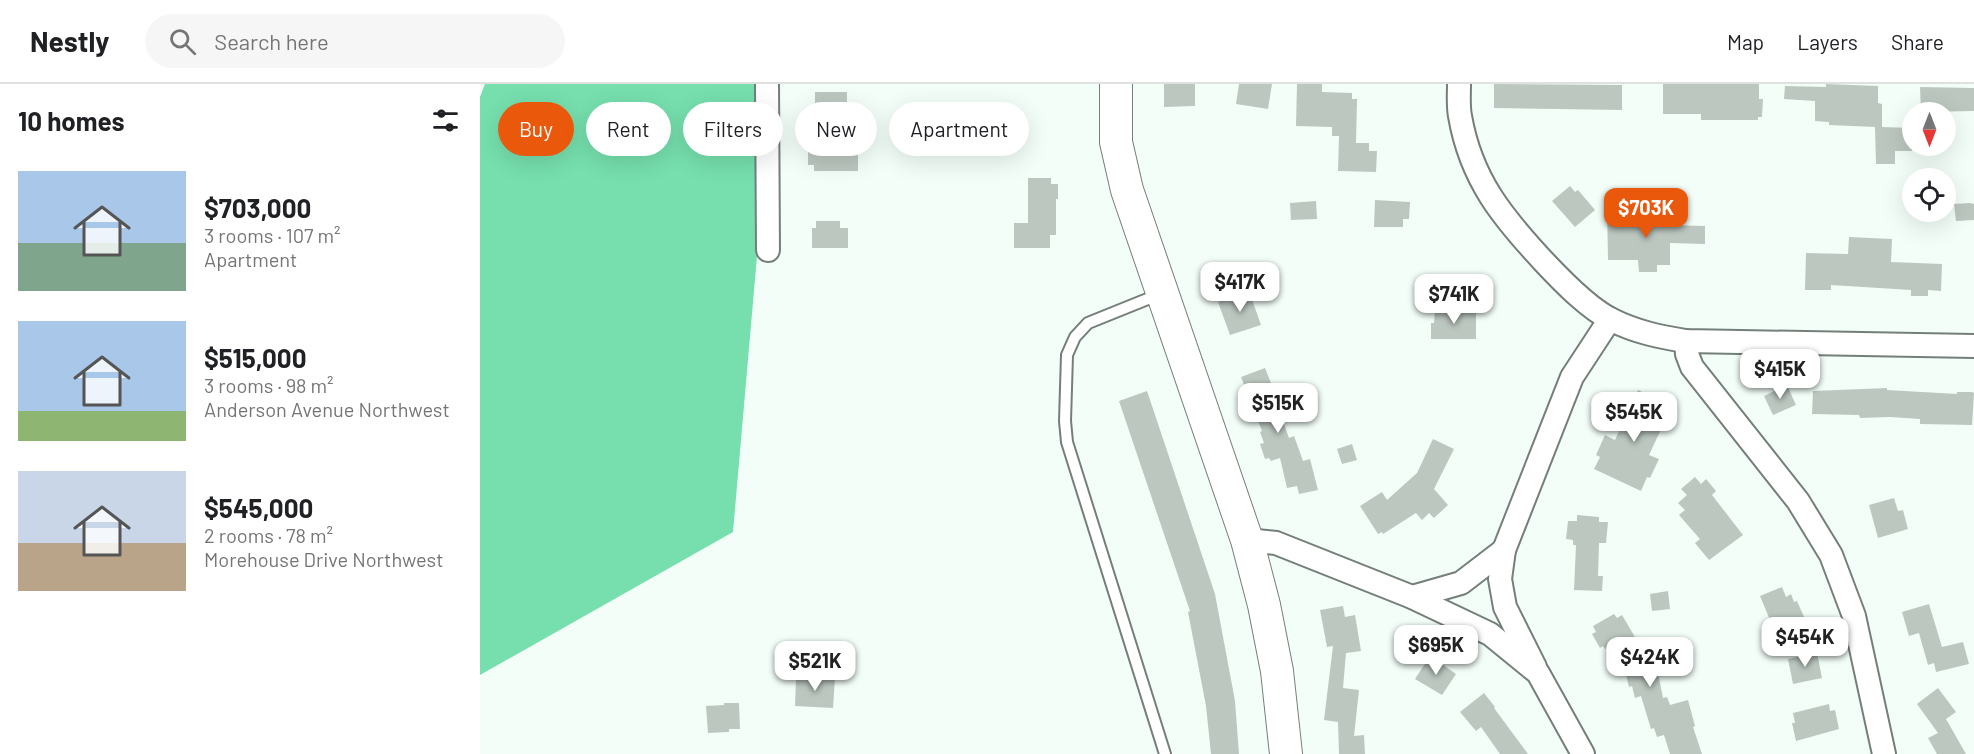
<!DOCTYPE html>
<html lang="en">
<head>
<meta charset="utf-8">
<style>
	:root { --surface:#fff; --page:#f6f6f6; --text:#202124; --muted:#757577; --line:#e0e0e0; --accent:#ea580c }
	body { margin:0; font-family:Barlow,sans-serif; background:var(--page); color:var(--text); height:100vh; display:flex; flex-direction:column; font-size:22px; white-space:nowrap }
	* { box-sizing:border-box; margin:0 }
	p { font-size:20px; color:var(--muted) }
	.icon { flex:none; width:33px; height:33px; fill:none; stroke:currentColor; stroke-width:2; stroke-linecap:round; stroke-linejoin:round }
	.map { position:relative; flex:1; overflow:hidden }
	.side { display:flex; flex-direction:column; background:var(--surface); width:480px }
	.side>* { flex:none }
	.hud { position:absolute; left:18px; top:18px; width:570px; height:54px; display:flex; gap:12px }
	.needle { width:39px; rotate:180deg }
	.controls { position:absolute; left:1422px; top:18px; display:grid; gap:12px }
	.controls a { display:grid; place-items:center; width:54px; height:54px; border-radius:50%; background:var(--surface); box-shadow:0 6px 24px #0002; font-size:30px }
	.price { position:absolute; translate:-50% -51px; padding:0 14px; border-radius:12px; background:#fff; color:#222; font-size:20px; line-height:39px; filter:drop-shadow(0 2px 3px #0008) }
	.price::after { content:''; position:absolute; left:50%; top:36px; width:18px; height:14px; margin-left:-9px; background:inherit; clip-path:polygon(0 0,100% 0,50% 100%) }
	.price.current { background:var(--accent); color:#fff }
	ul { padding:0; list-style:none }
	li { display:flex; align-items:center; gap:18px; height:150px; padding:0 18px }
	li span { display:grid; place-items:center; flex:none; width:168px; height:120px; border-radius:0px; color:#555 }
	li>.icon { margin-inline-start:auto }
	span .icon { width:72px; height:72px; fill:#fffc; stroke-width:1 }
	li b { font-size:26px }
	h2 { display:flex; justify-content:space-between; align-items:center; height:72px; padding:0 18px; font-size:26px }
	.chip { padding:0 21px; border-radius:27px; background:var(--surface); box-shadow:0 6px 24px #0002; font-size:21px; line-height:54px }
	.chip.current { background:var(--accent); color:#fff }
	header { display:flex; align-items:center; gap:36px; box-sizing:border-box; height:84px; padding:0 30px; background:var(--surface); border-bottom:2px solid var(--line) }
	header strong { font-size:28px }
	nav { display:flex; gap:33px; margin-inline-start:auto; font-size:21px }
	.search { width:420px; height:54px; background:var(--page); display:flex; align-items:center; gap:15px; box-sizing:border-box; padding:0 21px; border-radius:33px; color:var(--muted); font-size:22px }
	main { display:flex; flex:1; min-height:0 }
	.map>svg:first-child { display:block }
</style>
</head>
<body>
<header>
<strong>Nestly</strong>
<div class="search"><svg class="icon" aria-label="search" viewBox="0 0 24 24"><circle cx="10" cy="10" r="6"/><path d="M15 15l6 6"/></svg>Search here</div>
<nav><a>Map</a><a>Layers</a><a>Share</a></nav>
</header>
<main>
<section class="side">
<h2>10 homes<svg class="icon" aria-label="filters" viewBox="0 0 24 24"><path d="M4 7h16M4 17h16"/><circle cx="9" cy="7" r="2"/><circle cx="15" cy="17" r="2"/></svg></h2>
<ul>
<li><span style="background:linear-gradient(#a9c7e8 60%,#7fa58c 0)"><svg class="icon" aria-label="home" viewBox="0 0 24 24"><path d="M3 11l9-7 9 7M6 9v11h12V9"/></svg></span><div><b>$703,000</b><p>3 rooms · 107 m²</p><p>Apartment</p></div></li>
<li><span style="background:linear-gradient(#a9c7e8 75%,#8fb573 0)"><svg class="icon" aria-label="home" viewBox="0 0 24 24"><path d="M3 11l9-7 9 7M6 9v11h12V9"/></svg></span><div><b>$515,000</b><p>3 rooms · 98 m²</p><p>Anderson Avenue Northwest</p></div></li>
<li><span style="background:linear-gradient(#c9d6e8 60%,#b9a48a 0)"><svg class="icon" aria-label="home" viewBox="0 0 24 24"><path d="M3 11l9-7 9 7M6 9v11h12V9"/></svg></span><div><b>$545,000</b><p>2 rooms · 78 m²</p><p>Morehouse Drive Northwest</p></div></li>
</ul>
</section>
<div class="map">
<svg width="1494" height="670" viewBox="0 0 1494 670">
	<rect width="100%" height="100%" fill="#f3fef8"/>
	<!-- forest -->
	<path fill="#76dfad" d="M5,0H292L253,448L0,591V13Z"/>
	<!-- building -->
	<g fill="#bcc7c0">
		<path d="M684,0H715V22L684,23Z"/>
		<path d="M759,0H792L788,25L756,20Z"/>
		<path d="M817,0H842V8L872,9V15H877L876,59H889V67H897L896,88L858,87L859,52H852V43L816,42Z"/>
		<path d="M1014,0L1142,1V26L1014,24Z"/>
		<path d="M1183,0H1279V15H1283L1282,33H1278V36H1221V30H1183Z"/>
		<path d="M1346,0L1398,2V19L1402,20V43L1432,44V67H1415V80H1396L1395,43L1349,41V38L1335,37V17L1304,15L1305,2L1346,3Z"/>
		<path d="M1440,3L1494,4V27L1441,28Z"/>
		<path d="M335,8H367V32L335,33Z"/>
		<path d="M335,61H378V87H334V81H328V66H335Z"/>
		<path d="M548,94H571V100H578V115H576V151H570V164H534V139H548Z"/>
		<path d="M1090,102L1095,108L1098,106L1115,126L1095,143L1072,117Z"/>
		<path d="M895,116L930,118L929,135H923V143H894Z"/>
		<path d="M836,117L837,135L811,136L810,119Z"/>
		<path d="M1490,119L1494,120V136L1476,137L1474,120Z"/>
		<path d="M1149,121L1150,139L1184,138V141L1225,142V160L1190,159V181H1177V188H1159L1158,176H1128L1127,122Z"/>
		<path d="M336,137H360V144H368V164H332V144H336Z"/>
		<path d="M1369,153L1412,155L1411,178L1462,180L1461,207L1448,206V212H1431V206L1351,201V206H1325L1326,169L1368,170Z"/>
		<path d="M769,207L781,241L750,251L738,218Z"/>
		<path d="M955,226H996V255H951V239H954Z"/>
		<path d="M785,284L797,314L795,315L809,354L814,352L823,377L830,375L838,406L819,410L817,402L807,404L800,374L791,377L789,374L785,375L780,360L784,359L780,348L782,347L761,293Z"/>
		<path d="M1307,301L1316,321L1293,331L1284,312Z"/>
		<path d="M1407,304V306L1477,310V308H1492L1494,309L1492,341L1440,340V335L1410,333L1380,334L1379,331L1332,330L1333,307Z"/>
		<path d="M1158,306L1192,322L1169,371L1179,375L1170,394L1167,393L1161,407L1114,385L1120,373L1116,371L1125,351L1135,356Z"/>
		<path d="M667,307L735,510L755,617L759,670H731L726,622L708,528L710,527L639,317Z"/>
		<path d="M953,355L974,365L954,405L968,421L954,434L949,429L942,436L936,429L903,450L902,448L898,450L880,422L902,408L907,416L937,389Z"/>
		<path d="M872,360L877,376L862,380L857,365Z"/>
		<path d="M1215,393L1221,400L1226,395L1236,407L1232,411L1263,451L1229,476L1215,459L1220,455L1199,431L1205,426L1198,419L1207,411L1201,405Z"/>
		<path d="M1414,414L1418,427L1423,426L1428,445L1398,454L1389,421Z"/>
		<path d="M1097,431L1119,433V438H1128L1126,459H1119L1118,492H1123L1122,507L1094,506L1096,461H1093V456L1086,455L1088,437H1097Z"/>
		<path d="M1302,503L1306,513L1311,510L1314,518L1317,517L1325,535L1295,548L1280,512Z"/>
		<path d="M1188,507L1190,525L1172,527L1170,510Z"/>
		<path d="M1449,520L1462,563L1483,558L1489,580L1456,588L1454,579L1448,581L1439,549L1429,552L1422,528Z"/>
		<path d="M863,522L865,533L875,531L881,567L866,569L863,604L879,606L874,652L884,651L885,670H859L858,638L844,636L853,562L847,563L840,526Z"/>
		<path d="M1134,530L1137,534L1142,531L1179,594L1183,614L1187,613L1190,621L1208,616L1215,642L1213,643L1222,670H1190L1184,651L1177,653L1174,644L1171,645L1161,612L1155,614L1152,602L1149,603L1138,558L1125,565L1123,562L1120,564L1112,550L1116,548L1113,542Z"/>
		<path d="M1337,569L1342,594L1313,600L1308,575Z"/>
		<path d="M950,572L976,590L962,611L935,595Z"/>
		<path d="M326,592L355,594L353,624L315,622L316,595L325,596Z"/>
		<path d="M1458,604L1476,628L1466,635L1486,670H1457L1448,654L1458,649L1437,620Z"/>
		<path d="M1004,609L1015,623L1014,624L1048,670H1020L1001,643L996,647L980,628Z"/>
		<path d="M244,619H259L260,645H249V648L228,649L226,622L244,621Z"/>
		<path d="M1349,620L1350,627L1355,626L1359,645L1316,657L1312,639H1315L1313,629Z"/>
	</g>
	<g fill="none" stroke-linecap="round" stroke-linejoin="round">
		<defs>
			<path id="lane" d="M680,210L608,239L595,253L587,271L585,337L587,358L685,670"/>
			<g id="street">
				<path d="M287,0L288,166"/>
				<path d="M979,0C979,10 978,22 980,32C991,96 1023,134 1066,180C1083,198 1109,225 1132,236C1156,248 1180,253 1206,257L1494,262"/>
				<path d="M1206,257L1207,270L1212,283L1318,417L1351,471L1374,532L1404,670"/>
				<path d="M767,456L796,459L932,513L1010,550L1058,589L1103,670"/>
				<path d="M932,513L981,499L1024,466"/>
				<path d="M1055,583L1025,523L1020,495L1024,466L1092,293L1130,235"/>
			</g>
			<path id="secondary" d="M636,0V58L647,106L767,456L784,521L797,587L806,670"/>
		</defs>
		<!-- lane casing -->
		<use href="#lane" stroke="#757f7a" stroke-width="14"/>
		<!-- street casing -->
		<use href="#street" stroke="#757f7a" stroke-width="26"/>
		<!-- secondary casing -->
		<use href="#secondary" stroke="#757f7a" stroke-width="34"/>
		<!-- lane -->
		<use href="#lane" stroke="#fff" stroke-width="10"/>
		<!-- street -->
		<use href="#street" stroke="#fff" stroke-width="22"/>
		<!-- secondary -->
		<use href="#secondary" stroke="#fff" stroke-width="32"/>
	</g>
</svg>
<div class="controls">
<a><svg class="needle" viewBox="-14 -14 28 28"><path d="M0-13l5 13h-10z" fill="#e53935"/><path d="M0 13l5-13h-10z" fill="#757577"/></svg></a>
<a><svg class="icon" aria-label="locate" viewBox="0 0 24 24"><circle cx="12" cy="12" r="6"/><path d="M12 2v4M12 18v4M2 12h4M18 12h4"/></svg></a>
</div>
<b class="price current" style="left:1166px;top:155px">$703K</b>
<b class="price" style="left:760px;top:229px">$417K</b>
<b class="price" style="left:974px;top:241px">$741K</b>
<b class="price" style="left:1300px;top:316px">$415K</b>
<b class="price" style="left:798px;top:350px">$515K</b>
<b class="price" style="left:1154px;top:359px">$545K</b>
<b class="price" style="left:1325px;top:584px">$454K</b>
<b class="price" style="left:956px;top:592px">$695K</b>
<b class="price" style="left:1170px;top:604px">$424K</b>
<b class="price" style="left:335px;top:608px">$521K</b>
<div class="hud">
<a class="chip current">Buy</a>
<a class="chip">Rent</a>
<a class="chip">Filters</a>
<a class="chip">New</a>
<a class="chip">Apartment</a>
</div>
</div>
</main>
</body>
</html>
